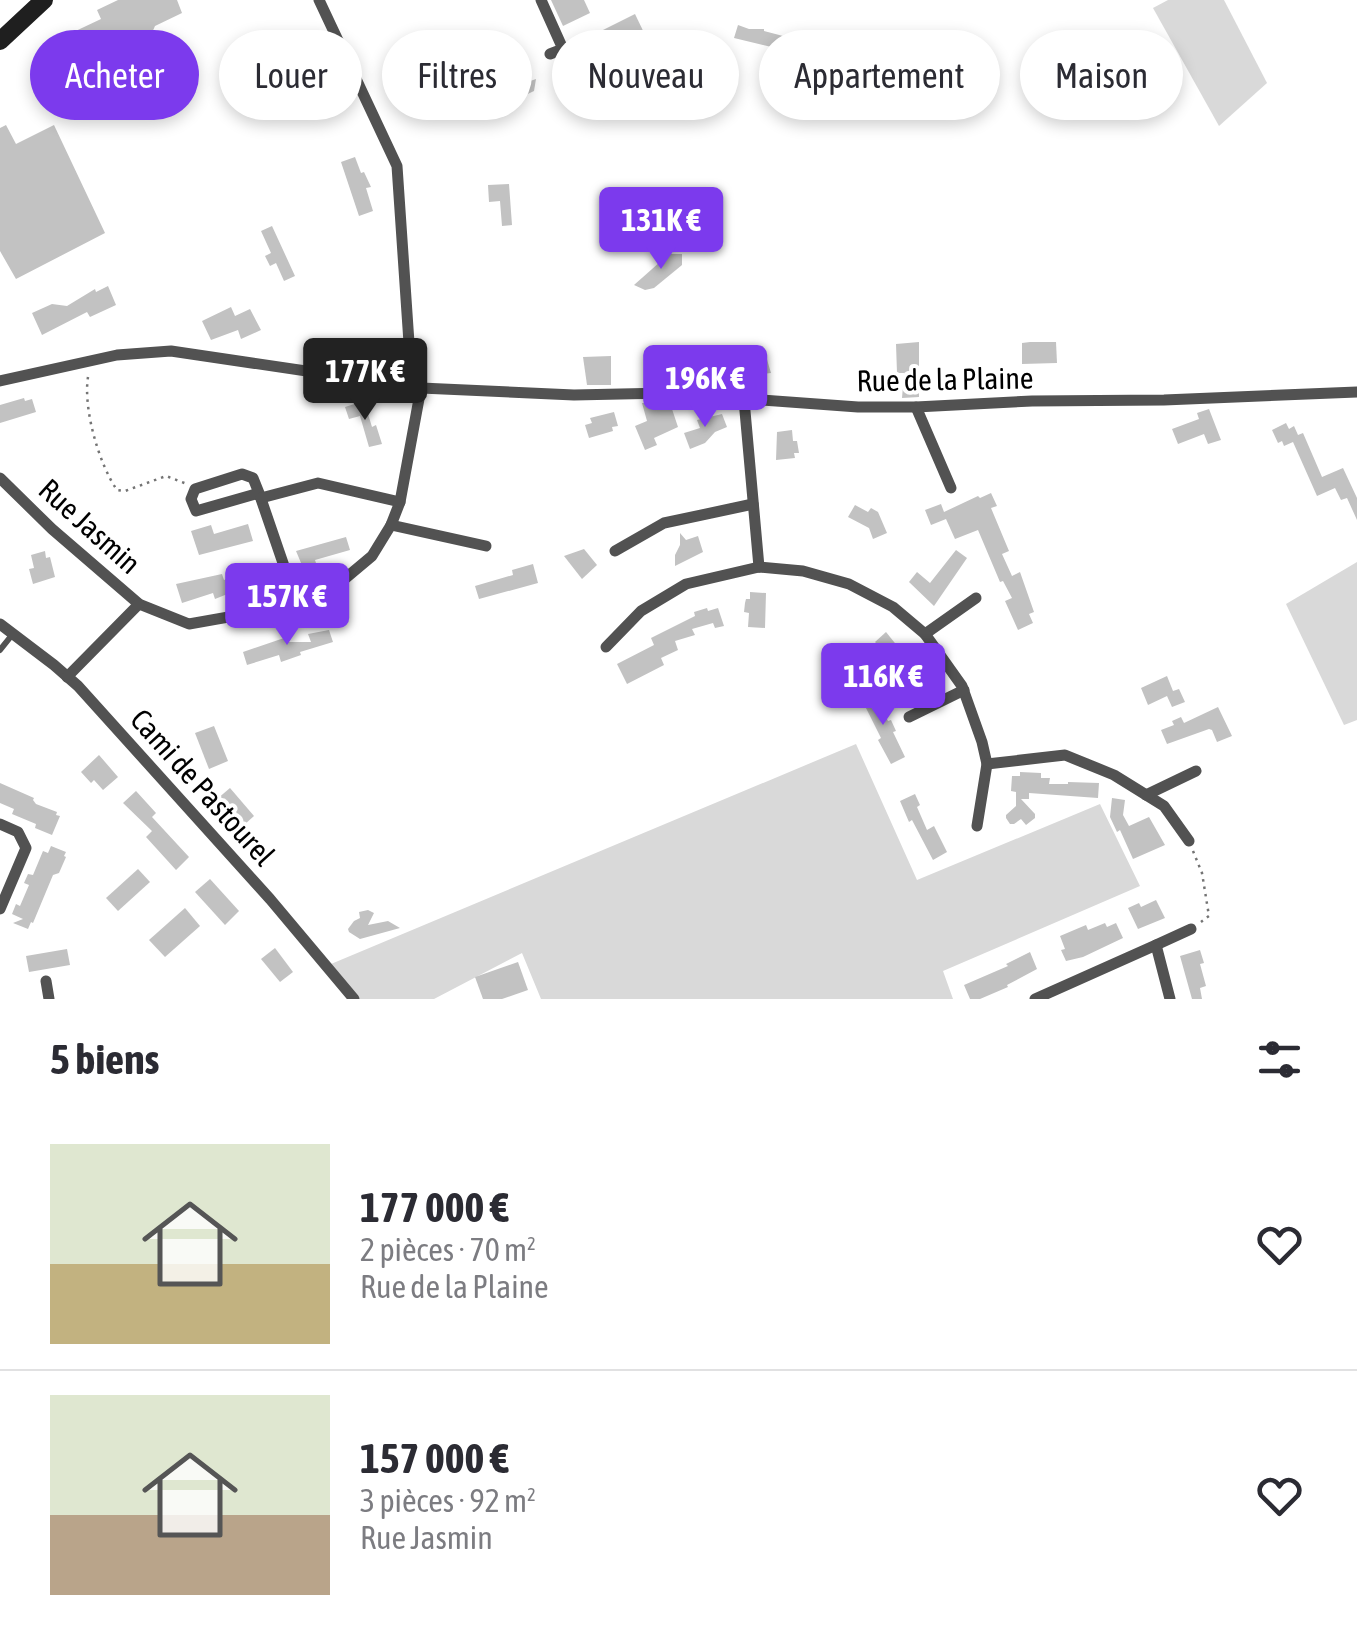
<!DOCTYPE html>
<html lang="fr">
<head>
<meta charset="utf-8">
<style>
	:root { --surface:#fff; --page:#f7f7f7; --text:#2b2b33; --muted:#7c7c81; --line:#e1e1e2; --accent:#7c3aed }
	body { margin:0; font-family:"Asap Condensed",sans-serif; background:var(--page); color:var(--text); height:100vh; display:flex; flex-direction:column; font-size:38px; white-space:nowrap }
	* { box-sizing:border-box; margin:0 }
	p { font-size:32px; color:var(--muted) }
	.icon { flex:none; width:55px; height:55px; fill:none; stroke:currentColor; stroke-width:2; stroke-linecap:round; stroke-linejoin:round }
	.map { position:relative; height:999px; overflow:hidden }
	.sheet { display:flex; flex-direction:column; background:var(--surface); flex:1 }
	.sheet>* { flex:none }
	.guide { position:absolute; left:30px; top:30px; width:1298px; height:90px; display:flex; gap:20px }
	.price { position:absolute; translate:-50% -85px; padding:0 22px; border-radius:10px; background:var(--accent); color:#fff; font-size:32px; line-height:65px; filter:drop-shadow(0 2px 5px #0008) }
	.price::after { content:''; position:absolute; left:50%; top:60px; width:30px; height:22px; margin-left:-15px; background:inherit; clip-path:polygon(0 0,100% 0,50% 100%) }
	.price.active { background:#222; color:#fff }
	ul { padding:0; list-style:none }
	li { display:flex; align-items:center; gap:30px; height:250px; padding:0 50px }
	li+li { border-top:2px solid var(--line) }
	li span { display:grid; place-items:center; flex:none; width:280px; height:200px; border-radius:0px; color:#555 }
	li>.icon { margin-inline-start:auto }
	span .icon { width:120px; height:120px; fill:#fffc; stroke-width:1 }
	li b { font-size:42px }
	h2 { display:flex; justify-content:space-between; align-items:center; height:120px; padding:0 50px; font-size:42px }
	.pill { padding:0 35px; border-radius:45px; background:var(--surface); box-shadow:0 5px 15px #0003; font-size:35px; line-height:90px }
	.pill.active { background:var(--accent); color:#fff }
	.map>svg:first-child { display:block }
</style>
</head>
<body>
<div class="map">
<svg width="1357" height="999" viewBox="0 0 1357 999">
	<rect width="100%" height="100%" fill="#fff"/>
	<!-- green -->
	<g fill="#d9d9d9">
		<path d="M1168,0H1224L1267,83L1219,126L1153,8Z"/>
		<path d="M1357,562V720L1344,725L1286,604Z"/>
		<path d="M856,744L917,880L1100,804L1140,886L943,971L953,999H541L522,953L434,999H358L331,964Z"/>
	</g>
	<!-- building -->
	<g fill="#c2c2c2">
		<path d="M118,0H177L182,13L155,26L151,35L160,54L90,87L65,36L101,19L97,10Z"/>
		<path d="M551,0H584L590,13L563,26Z"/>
		<path d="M635,14L647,39L612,55L601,31Z"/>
		<path d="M738,25L749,29H764V31L783,36L780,49L734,38Z"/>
		<path d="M320,40L327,50L324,52L343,92L329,99L314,69L317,68L305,51Z"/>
		<path d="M446,66L459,94L445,101L440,91L437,92L433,85L419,92L414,81Z"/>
		<path d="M490,69L494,79L503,74L510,88L536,79L534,91L515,100L510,90L502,93L500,88L489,93L481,74Z"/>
		<path d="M6,125L16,144L54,125L105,233L16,279L0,251V128Z"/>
		<path d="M355,157L361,173L364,172L371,187L366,188L373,211L359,216L341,162Z"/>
		<path d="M509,184L512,225L502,226L500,201L489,202L488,185Z"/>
		<path d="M272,226L295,276L284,281L276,263L270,266L265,256L271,253L261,231Z"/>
		<path d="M669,254H682V265L654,288L645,290L634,285Z"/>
		<path d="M108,286L116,305L90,317L87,312L42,335L32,313L52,304L67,306L95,289L96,292Z"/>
		<path d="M231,307L235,316L250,309L261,330L241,339L238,330L211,340L202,321Z"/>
		<path d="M919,342V397L902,398L904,373H897L896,344Z"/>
		<path d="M1030,342H1056L1057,363L1022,364V343Z"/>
		<path d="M688,345H701V348L723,350V362H714V371H692Z"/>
		<path d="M763,346L771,373L732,377L731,361L745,360V352Z"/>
		<path d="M611,356V385H587L583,357Z"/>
		<path d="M24,398L25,401L32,399L36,412L0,423V405Z"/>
		<path d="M364,401L372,427L376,425L382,444L369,447L360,416L349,419L345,407Z"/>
		<path d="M642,403H670L678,427L654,438L657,445L645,450L635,426L647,421Z"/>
		<path d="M1209,409L1221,440L1208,444L1204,434L1178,444L1172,429L1199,419L1197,413Z"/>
		<path d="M614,412L618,426L612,427L613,431L589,438L585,425L592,423L590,418Z"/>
		<path d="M722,414L727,427L715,432L705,443L690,449L684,433L700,428L697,420Z"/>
		<path d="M1286,423L1289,429L1294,426L1298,435L1303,433L1322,477L1343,468L1357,498V520L1347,498L1341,500L1335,488L1317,496L1293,442L1284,446L1282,441L1278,443L1272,430Z"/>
		<path d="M792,430L793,441H797L799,453H794L795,458L776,460L777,432Z"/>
		<path d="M991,493L997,506L991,508L1009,551L1002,554L1012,576L1020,572L1034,612L1029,614L1033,623L1018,630L1005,601L1012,598L1003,581L1000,582L978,530L955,539L946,519L931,525L925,510L941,504L944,512L978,496L980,498Z"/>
		<path d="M855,505L868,512L871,508L878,512L887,533L873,539L869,528L848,517Z"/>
		<path d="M248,524L253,541L199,555L191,531L211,525L214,534Z"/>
		<path d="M680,533L686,540L698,536L703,552L675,566V555L680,545Z"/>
		<path d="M346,537L350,550L315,560L317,566L304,570L296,551Z"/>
		<path d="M584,549L597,565L582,579L564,556Z"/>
		<path d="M956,550L967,558L934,606L909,582L917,572L930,583Z"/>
		<path d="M45,551L46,558L50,557L55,577L33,584L29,569L34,568L31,555Z"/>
		<path d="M533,564L538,583L479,599L475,586L513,575L512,570Z"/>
		<path d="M222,574L224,580L231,577L235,591L215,599L213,593L182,603L176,584Z"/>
		<path d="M750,592L766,593L765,628L748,627L749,613L744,612L745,603L746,599H750Z"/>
		<path d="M707,608L708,611L718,608L724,626L715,628L713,623L692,629L695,635L675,641L678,650L661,658L664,665L627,684L617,664L654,645L651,638L695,616L694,612Z"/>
		<path d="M329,630L333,642L300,652L301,655L281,662L279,655L247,665L243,652L287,637L288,642H311L308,634Z"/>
		<path d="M886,632L923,678L915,685L875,642Z"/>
		<path d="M1167,676L1173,691L1179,689L1185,702L1172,707L1167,696L1148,705L1141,688Z"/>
		<path d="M876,690L882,701L878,702L888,721L891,720L896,731L893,732L905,757L891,764L878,740L881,738L861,698Z"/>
		<path d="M1218,707L1232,736L1217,742L1212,730L1209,729L1167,744L1161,730L1174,725L1172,721L1181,717L1184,723Z"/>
		<path d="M214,726L228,761L209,769L195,733Z"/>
		<path d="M99,755L118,777L103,790L94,780L91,783L81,772Z"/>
		<path d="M1020,772L1041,773V778H1050L1049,784H1068V782L1099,783L1098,798L1029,793V799H1021L1035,814V818L1026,825L1021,819L1014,824H1010L1006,818V815L1016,806V792L1011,791L1012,776H1020Z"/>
		<path d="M0,783L34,798L33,800L36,804L57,812L56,815L60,816L52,835L35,828L36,824L12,814L14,809L0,803Z"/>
		<path d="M230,788L254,816L235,833L210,805Z"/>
		<path d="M136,791L156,813L152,817L189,857L176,870L146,837L152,831L123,803Z"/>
		<path d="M915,794L920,805L917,807L927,830L934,826L947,852L933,860L912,820L909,822L900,801Z"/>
		<path d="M1112,798L1125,800L1123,815L1129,826L1149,817L1165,845L1133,859L1120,830L1117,832L1110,817Z"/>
		<path d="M51,846L66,852L64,856L66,857L59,873L53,875L33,923L31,922L28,929L13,923L23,919L12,914L16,904L20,906L29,885L24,883L28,874L33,875L43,851L48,853Z"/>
		<path d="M138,869L150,882L118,911L106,898Z"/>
		<path d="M210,879L239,911L225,925L195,892Z"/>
		<path d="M1156,900L1165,918L1138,929L1128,908L1139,903L1141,907Z"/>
		<path d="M185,908L200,926L165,957L149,940Z"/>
		<path d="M368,910L374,913L368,925L388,921L400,928L360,939L349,932L348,929L354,921L360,918L359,912Z"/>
		<path d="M1105,923L1107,927L1116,923L1123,938L1083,957L1066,961L1061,950L1065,949L1060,936L1086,925L1088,930Z"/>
		<path d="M275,948L293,972L280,982L261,959Z"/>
		<path d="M67,949L70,965L29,972L26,956Z"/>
		<path d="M1200,950L1204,963L1200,964L1206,986L1200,988L1202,999H1192L1180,956Z"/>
		<path d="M1030,952L1037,969L1007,985L1008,987L980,999H970L964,985L1008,966L1006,964Z"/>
		<path d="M518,962L528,990L502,999H483L475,977Z"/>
	</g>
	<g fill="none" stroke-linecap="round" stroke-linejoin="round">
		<!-- path -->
		<g stroke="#747474" stroke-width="2.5" stroke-dasharray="2.5 5" stroke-linecap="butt">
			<path d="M88,377C83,409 99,464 117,490L125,491L166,476L187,484"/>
			<path d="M1193,851L1202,873L1209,916L1201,922"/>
		</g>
		<!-- lane -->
		<path stroke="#525252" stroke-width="6" d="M0,650L12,635"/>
		<!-- street -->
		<g stroke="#525252" stroke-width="11">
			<path d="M319,0L397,166L412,387"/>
			<path d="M541,0L563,49L550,54"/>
			<path d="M0,381L117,355L171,351L421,388L574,395L667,393L858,407H916L1032,401L1164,400L1357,392"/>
			<path d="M744,400L759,567"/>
			<path d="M916,407L951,488"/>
			<path d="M0,478L52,529L139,604L189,624L274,609L335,587L372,556L391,525L400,502L421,388"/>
			<path d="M259,493L196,511L191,499L195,489L242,474L253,478L259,493L296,601"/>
			<path d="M261,498L318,483L400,502"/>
			<path d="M391,525L486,546"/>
			<path d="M615,551L664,523L753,504"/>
			<path d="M0,624L54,665L78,686L270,899L354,999"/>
			<path d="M925,634L976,598"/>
			<path d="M606,647L641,611L686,584L759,567L803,571L849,584L893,607L925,634L962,686L982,742L987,764L977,826"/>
			<path d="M67,677L139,604"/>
			<path d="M909,717L964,690"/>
			<path d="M987,764L1065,755L1114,775L1164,806L1189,841"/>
			<path d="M1146,795L1196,771"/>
			<path d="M0,824L18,832L26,848L0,909"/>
			<path d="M1156,945L1191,929"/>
			<path d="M46,981L49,999"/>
			<path d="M1035,999L1156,945L1170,999"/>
		</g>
		<!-- secondary -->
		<path stroke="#1f1f1f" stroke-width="18" d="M0,41L44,0"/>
	</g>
	<g text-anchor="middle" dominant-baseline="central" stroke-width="8" stroke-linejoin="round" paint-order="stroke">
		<!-- street labels -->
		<g font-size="30" fill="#000" stroke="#fff">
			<text transform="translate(945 379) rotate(-1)">Rue de la Plaine</text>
			<text transform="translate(90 526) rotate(42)">Rue Jasmin</text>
			<text transform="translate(203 787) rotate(48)">Cami de Pastourel</text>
		</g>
	</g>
</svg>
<b class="price" style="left:661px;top:272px">131K €</b>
<b class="price active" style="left:365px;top:423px">177K €</b>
<b class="price" style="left:705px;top:430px">196K €</b>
<b class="price" style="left:287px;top:648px">157K €</b>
<b class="price" style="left:883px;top:728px">116K €</b>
<div class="guide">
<a class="pill active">Acheter</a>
<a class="pill">Louer</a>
<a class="pill">Filtres</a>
<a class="pill">Nouveau</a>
<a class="pill">Appartement</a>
<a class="pill">Maison</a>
</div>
</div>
<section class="sheet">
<h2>5 biens<svg class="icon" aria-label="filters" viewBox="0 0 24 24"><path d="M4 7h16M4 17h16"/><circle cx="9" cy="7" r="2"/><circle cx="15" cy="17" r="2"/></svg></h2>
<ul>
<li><span style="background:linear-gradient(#dfe7d0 60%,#c2b280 0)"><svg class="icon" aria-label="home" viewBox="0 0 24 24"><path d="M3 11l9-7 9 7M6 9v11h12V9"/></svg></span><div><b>177 000 €</b><p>2 pièces · 70 m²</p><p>Rue de la Plaine</p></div><svg class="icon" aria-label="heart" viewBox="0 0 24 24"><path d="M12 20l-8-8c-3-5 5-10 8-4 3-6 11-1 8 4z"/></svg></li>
<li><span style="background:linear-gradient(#dfe7d0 60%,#b9a48a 0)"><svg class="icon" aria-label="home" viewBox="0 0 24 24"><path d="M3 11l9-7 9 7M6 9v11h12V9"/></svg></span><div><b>157 000 €</b><p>3 pièces · 92 m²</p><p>Rue Jasmin</p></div><svg class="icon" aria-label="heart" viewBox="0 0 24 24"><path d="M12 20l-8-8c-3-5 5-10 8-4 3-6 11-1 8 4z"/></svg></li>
</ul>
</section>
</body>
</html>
